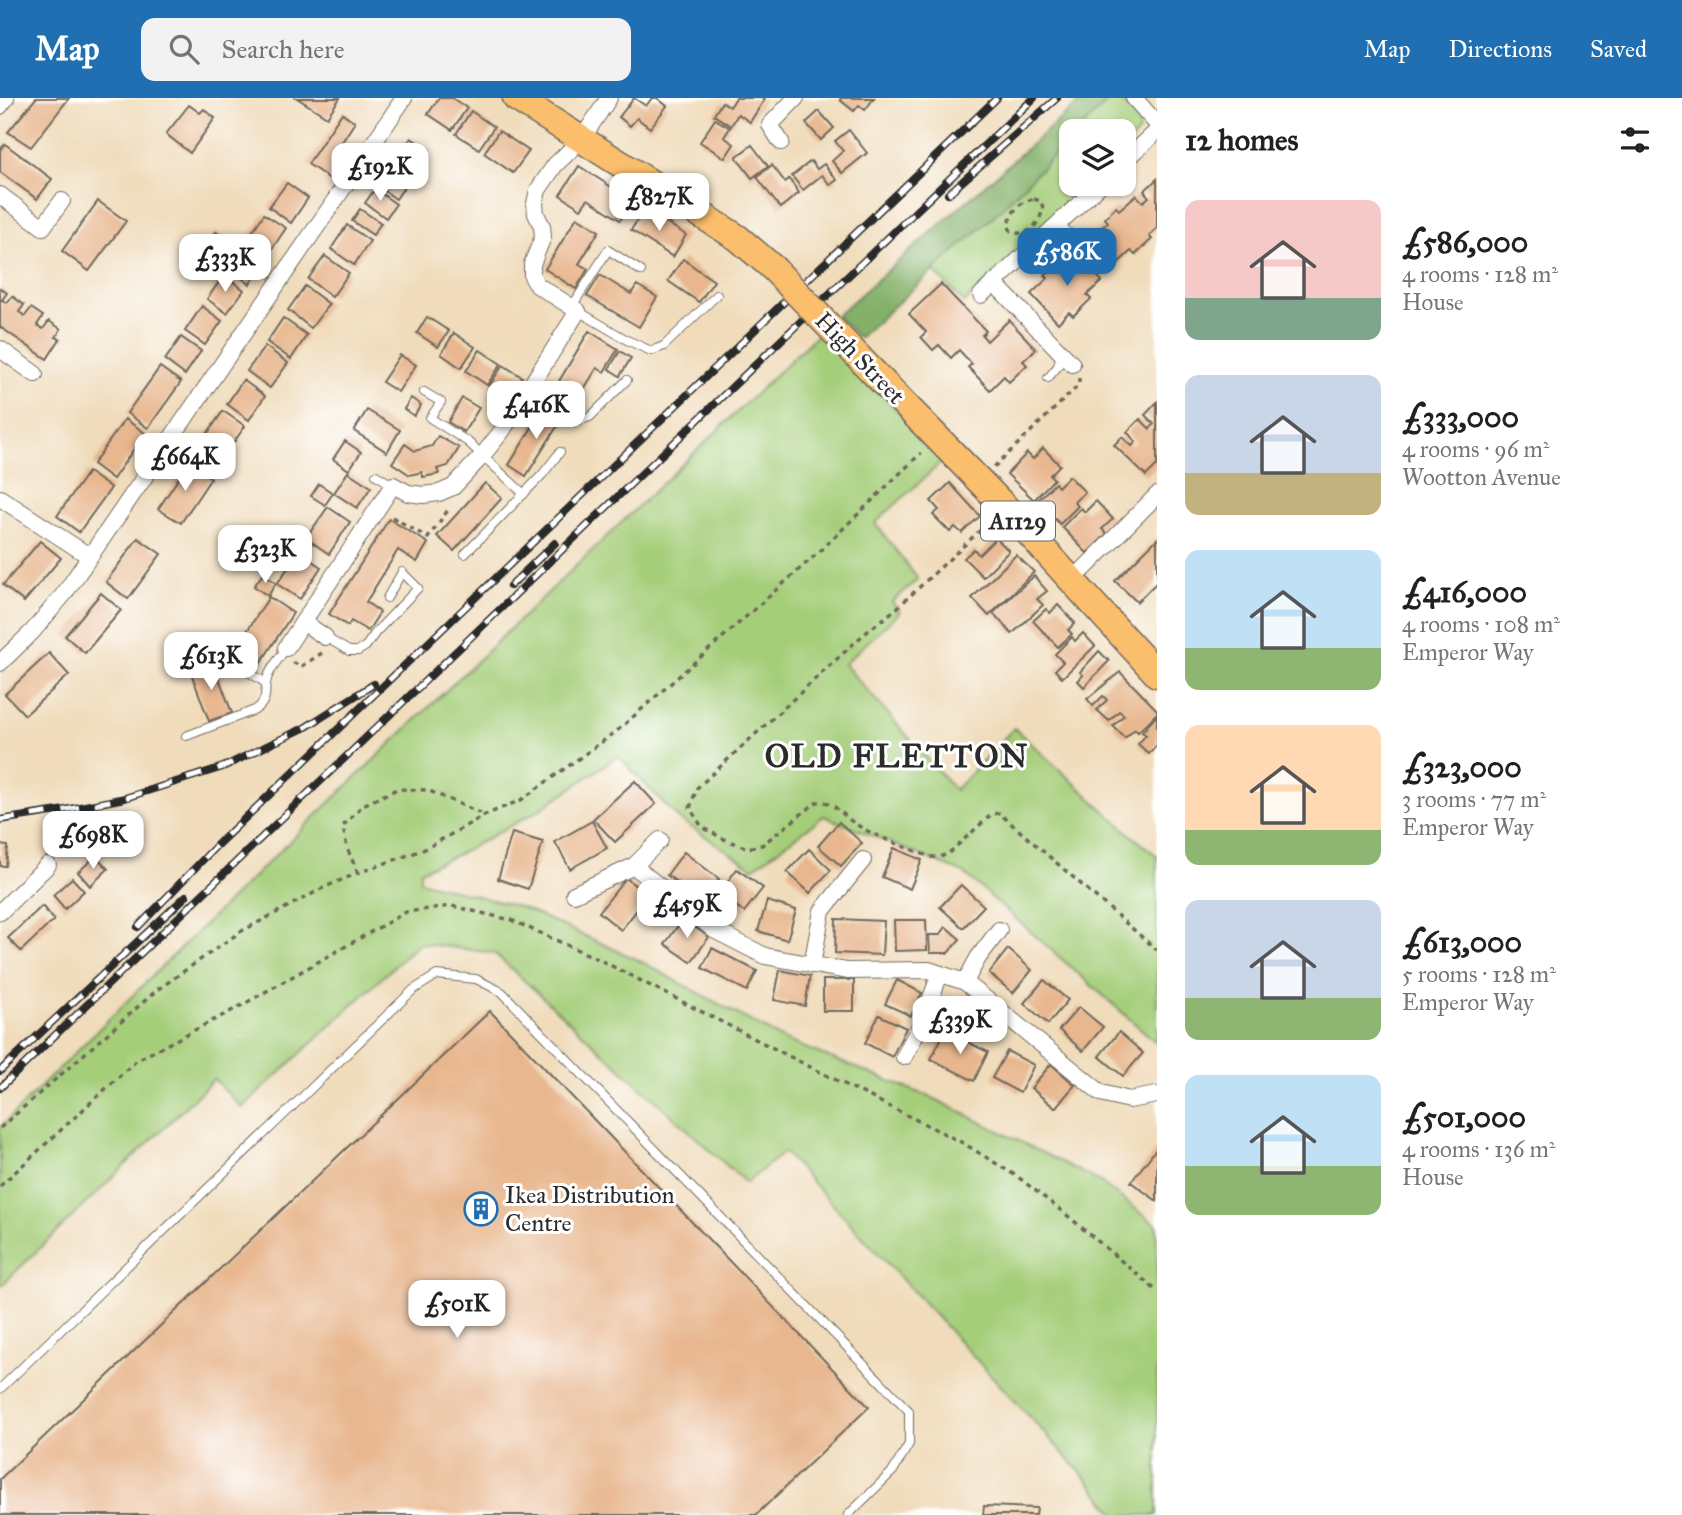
<!DOCTYPE html>
<html lang="en">
<head>
<meta charset="utf-8">
<style>
	:root { --surface:#fff; --page:#f2f2f2; --text:#202124; --muted:#757577; --accent:#1f6fb2 }
	body { margin:0; font-family:"IM FELL Great Primer",serif; background:var(--page); color:var(--text); height:100vh; display:flex; flex-direction:column; font-size:26px; white-space:nowrap }
	* { box-sizing:border-box; margin:0 }
	p { font-size:23px; color:var(--muted) }
	.icon { flex:none; width:38px; height:38px; fill:none; stroke:currentColor; stroke-width:2; stroke-linecap:round; stroke-linejoin:round }
	.map { position:relative; flex:1; overflow:hidden }
	.side { display:flex; flex-direction:column; background:var(--surface); width:525px }
	.side>* { flex:none }
	.tools { position:absolute; left:1059px; top:21px; display:grid; gap:14px }
	.tools a { display:grid; place-items:center; width:77px; height:77px; border-radius:14px; background:var(--surface); box-shadow:0 2px 5px #0004; font-size:35px }
	.price { position:absolute; translate:-50% -60px; padding:0 16px; border-radius:14px; background:#fff; color:#222; font-size:23px; line-height:46px; filter:drop-shadow(0 2px 4px #0008) }
	.price::after { content:''; position:absolute; left:50%; top:42px; width:21px; height:16px; margin-left:-10px; background:inherit; clip-path:polygon(0 0,100% 0,50% 100%) }
	.price.on { background:var(--accent); color:#fff }
	ul { padding:0; list-style:none }
	li { display:flex; align-items:center; gap:21px; height:175px; padding:0 28px }
	li span { display:grid; place-items:center; flex:none; width:196px; height:140px; border-radius:14px; color:#555 }
	li>.icon { margin-inline-start:auto }
	span .icon { width:84px; height:84px; fill:#fffc; stroke-width:1 }
	li b { font-size:30px }
	h2 { display:flex; justify-content:space-between; align-items:center; height:84px; padding:0 28px; font-size:30px }
	header { display:flex; align-items:center; gap:42px; box-sizing:border-box; height:98px; padding:0 35px; background:var(--accent); color:#fff }
	header strong { font-size:33px }
	nav { display:flex; gap:38px; margin-inline-start:auto; font-size:24px }
	.search { width:490px; height:63px; background:var(--page); display:flex; align-items:center; gap:18px; box-sizing:border-box; padding:0 24px; border-radius:14px; color:var(--muted); font-size:26px }
	main { display:flex; flex:1; min-height:0 }
	.map>svg:first-child { display:block }
</style>
</head>
<body>
<header>
<strong>Map</strong>
<div class="search"><svg class="icon" aria-label="search" viewBox="0 0 24 24"><circle cx="10" cy="10" r="6"/><path d="M15 15l6 6"/></svg>Search here</div>
<nav><a>Map</a><a>Directions</a><a>Saved</a></nav>
</header>
<main>
<div class="map">
<svg width="1157" height="1417" viewBox="0 0 1157 1417">
	<rect width="100%" height="100%" fill="#fff"/>
	<filter id="ink" filterUnits="userSpaceOnUse"><feTurbulence type="fractalNoise" baseFrequency=".0143" numOctaves="2"/><feDisplacementMap in="SourceGraphic" scale="14" xChannelSelector="R" yChannelSelector="G"/><feConvolveMatrix kernelMatrix="1 2 1 2 8 2 1 2 1" color-interpolation-filters="sRGB"/></filter>
	<filter id="wash" filterUnits="userSpaceOnUse"><feTurbulence type="fractalNoise" baseFrequency=".00686" numOctaves="4" result="noise"/><feDisplacementMap in="SourceGraphic" scale="28" xChannelSelector="R" yChannelSelector="G"/><feGaussianBlur stdDeviation="1.57" result="paint"/><feColorMatrix in="noise" values="0 0 0 0 0 0 0 0 0 0 0 0 0 0 0 0 0 1.4 0 .05"/><feComposite in="paint" operator="in"/></filter>
	<g filter="url(#wash)">
		<rect width="100%" height="100%" fill="#f0dcbb"/>
		<!-- green -->
		<g fill="#a5ce79" stroke="#687c52" stroke-width="2">
			<path d="M1111,0H1118L1136,19L1140,32L1124,51V33H1078Z"/>
			<path d="M1071,40V86H1088L964,205L933,172L999,113Z"/>
			<path d="M821,233L944,362L875,425L918,481L892,504L900,514L844,566L955,692L1014,630L1130,736L1157,758V945L964,775L824,718L753,770L679,721L618,658L541,711L461,755L420,773V783L523,810L640,863L785,942L935,1001L1099,1083L1157,1127V1417H1116L1087,1381L784,1054L746,1085L494,855L419,845L242,1010L214,981L0,1189V1030C268,759 546,498 821,233Z"/>
		</g>
		<!-- forest -->
		<path fill="#84b169" stroke="#586e4a" stroke-width="2" d="M1084,0H1111L1078,33H1071V40L999,113L859,240L836,218Z"/>
		<g id="blocks">
			<!-- building -->
			<g fill="#e8b78f">
				<path d="M36,0H69L31,49L8,34Z"/>
				<path d="M297,0H340L327,19Z"/>
				<path d="M439,0H452L467,10L452,32L428,16Z"/>
				<path d="M634,0L646,8L652,0H657L667,8L650,30L637,20L630,28L619,19Z"/>
				<path d="M736,0H763L765,1L750,24L738,16L731,28L714,17L722,4L730,9Z"/>
				<path d="M841,0H874L865,12L859,7L854,13L840,2Z"/>
				<path d="M189,7L200,15L204,11L215,20L190,55L166,36Z"/>
				<path d="M471,13L494,29L479,51L456,36Z"/>
				<path d="M819,13L834,30L821,42L806,25Z"/>
				<path d="M342,15L355,24L340,47L352,55L333,83L308,66Z"/>
				<path d="M715,21L730,30L724,39L734,46L725,60L700,44Z"/>
				<path d="M849,32L867,55L842,75L832,63L843,53L835,43Z"/>
				<path d="M499,33L529,53L513,75L484,55Z"/>
				<path d="M411,40L429,52L396,101L379,89Z"/>
				<path d="M5,46L52,81L37,101L0,74V52Z"/>
				<path d="M752,47L768,68L752,80L736,59Z"/>
				<path d="M811,63L817,71L824,66L837,82L830,87L822,77L803,92L792,78Z"/>
				<path d="M772,67L785,84L789,81L799,95L780,110L757,79Z"/>
				<path d="M579,68L633,103L620,122L588,101L581,111L560,97Z"/>
				<path d="M1157,81V130L1149,138L1152,141L1135,157L1131,153L1117,166L1091,139L1108,124L1105,120L1116,109L1119,112L1136,97L1143,104L1149,99L1144,93Z"/>
				<path d="M287,85L308,100L291,125L269,109Z"/>
				<path d="M375,91L396,106L386,120L365,105Z"/>
				<path d="M98,103L126,123L89,173L62,153Z"/>
				<path d="M360,111L381,125L373,137L352,123Z"/>
				<path d="M645,111L686,137L673,159L631,132Z"/>
				<path d="M264,116L286,130L270,154L248,140Z"/>
				<path d="M577,119L599,133L579,166L588,171L576,191L545,171Z"/>
				<path d="M347,127L370,143L354,167L331,151Z"/>
				<path d="M216,134L240,151L244,145L267,161L250,186L226,169L230,164L206,148Z"/>
				<path d="M1074,154L1102,183L1087,197L1091,201L1073,218L1069,214L1058,225L1031,196L1048,180L1045,177L1055,168L1057,170Z"/>
				<path d="M325,158L349,175L332,199L308,181Z"/>
				<path d="M683,161L714,183L699,204L668,183Z"/>
				<path d="M224,177L244,192L227,215L207,201Z"/>
				<path d="M600,177L631,196L637,187L657,199L639,229L587,198Z"/>
				<path d="M941,186L986,233L982,237L987,243L1009,222L1036,251L1023,263L1027,267L1009,284L1004,278L990,292L968,269L972,266L959,252L951,260L939,247L933,252L921,239L926,234L909,216Z"/>
				<path d="M305,188L329,206L311,230L288,212Z"/>
				<path d="M0,190L7,195L2,202L7,205L12,198L24,207L19,214L25,218L31,210L43,218L37,227L43,231L49,223L61,231L56,239L60,241L47,261L0,229Z"/>
				<path d="M202,208L222,223L205,247L185,233Z"/>
				<path d="M427,219L449,233L438,249L417,235Z"/>
				<path d="M283,220L307,237L291,261L267,244Z"/>
				<path d="M589,233L618,251L604,274L597,270L579,299L576,298L564,316L546,305Z"/>
				<path d="M454,235L475,249L461,270L441,256Z"/>
				<path d="M181,239L201,253L185,277L165,262Z"/>
				<path d="M265,248L288,265L270,290L247,273Z"/>
				<path d="M480,252L501,266L487,287L466,273Z"/>
				<path d="M620,253L631,260L620,278L609,271Z"/>
				<path d="M400,257L416,267L398,294L382,284Z"/>
				<path d="M503,267L522,279L508,301L489,288Z"/>
				<path d="M160,269L181,284L148,330L127,315Z"/>
				<path d="M243,282L265,298L249,322L227,306Z"/>
				<path d="M411,300L421,307L414,318L404,311Z"/>
				<path d="M462,300L479,310L464,334L448,324Z"/>
				<path d="M1157,304V367L1146,378L1114,347L1122,339L1132,348L1136,344L1127,334L1140,321L1150,331L1154,326L1145,317Z"/>
				<path d="M545,308L563,319L526,378L509,367Z"/>
				<path d="M367,312L400,332L387,354L354,333Z"/>
				<path d="M223,313L245,328L214,373L192,358Z"/>
				<path d="M125,321L145,335L113,381L93,366Z"/>
				<path d="M438,338L459,350L448,368L437,371L439,376L423,379L422,374L410,377L392,365L405,346L415,353L432,348Z"/>
				<path d="M345,343L361,354L349,372L333,361Z"/>
				<path d="M1043,350L1060,367L1050,377L1054,381L1034,402L1007,376L1027,355L1033,361Z"/>
				<path d="M189,365L211,380L181,425L158,411Z"/>
				<path d="M88,374L111,390L79,434L57,418Z"/>
				<path d="M348,374L371,389L357,410L334,395Z"/>
				<path d="M1069,378L1085,394L1074,404L1078,408L1060,426L1037,403L1055,385L1058,389Z"/>
				<path d="M485,385L502,400L454,453L437,438Z"/>
				<path d="M950,385L980,418L962,435L955,429L950,434L933,417L939,412L931,403Z"/>
				<path d="M319,386L333,395L325,407L311,398Z"/>
				<path d="M1096,403L1113,421L1102,431L1107,436L1087,455L1062,429L1081,410L1085,414Z"/>
				<path d="M328,409L350,424L329,456L306,440Z"/>
				<path d="M389,421L428,445L417,464L398,452L366,504L380,514L368,533L351,523L348,528L329,516Z"/>
				<path d="M291,431L305,441L297,453L283,443Z"/>
				<path d="M138,440L161,456L128,501L106,484Z"/>
				<path d="M996,440L1009,453L983,479L964,460L974,451L979,457Z"/>
				<path d="M1157,441V484L1137,504L1115,483Z"/>
				<path d="M40,443L61,460L24,504L3,487Z"/>
				<path d="M299,454L321,469L300,501L277,486Z"/>
				<path d="M1016,457L1034,474L989,518L972,500Z"/>
				<path d="M263,476L276,485L268,498L254,488Z"/>
				<path d="M1034,478L1047,493L1037,501L1043,507L1012,536L993,515Z"/>
				<path d="M101,495L121,512L85,555L65,538Z"/>
				<path d="M269,499L293,515L260,566L236,550Z"/>
				<path d="M1058,507L1075,525L1068,532L1072,536L1058,549L1033,523L1046,511L1050,515Z"/>
				<path d="M1083,535L1095,548L1062,580L1055,572L1063,564L1055,556L1072,539L1075,543Z"/>
				<path d="M1099,553L1109,563L1084,589L1078,583L1083,577L1080,574Z"/>
				<path d="M49,555L69,577L25,617L5,596Z"/>
				<path d="M213,564L232,615L209,623L190,572Z"/>
				<path d="M1120,574L1157,612V615L1138,634L1135,631L1125,640L1113,628L1124,617L1119,613L1109,623L1097,612L1107,602L1103,598L1093,608L1087,601Z"/>
				<path d="M1157,617V647L1149,656L1138,646L1146,637L1142,634Z"/>
				<path d="M635,683L656,706L615,744L593,721Z"/>
				<path d="M592,723L607,750L570,771L555,744Z"/>
				<path d="M839,724L862,745L841,768L818,748Z"/>
				<path d="M512,735L543,744L528,791L498,781Z"/>
				<path d="M0,747L8,748L6,768H0Z"/>
				<path d="M894,750L922,762L910,791L882,779Z"/>
				<path d="M809,751L831,772L810,795L787,774Z"/>
				<path d="M684,754L719,781L702,803L667,777Z"/>
				<path d="M96,758L108,771L90,788L78,774Z"/>
				<path d="M737,771L763,790L744,814L719,795Z"/>
				<path d="M72,780L84,793L65,811L53,797Z"/>
				<path d="M626,780L648,798L621,832L599,814Z"/>
				<path d="M961,787L984,808L963,830L940,809Z"/>
				<path d="M767,803L796,812L787,842L758,833Z"/>
				<path d="M42,808L54,822L21,853L8,840Z"/>
				<path d="M683,821L709,839L691,864L665,846Z"/>
				<path d="M836,821L884,823L882,857L835,855Z"/>
				<path d="M894,822H926L927,852L895,853Z"/>
				<path d="M946,829L960,841L948,855H930L929,837H940Z"/>
				<path d="M712,850L757,873L747,893L702,870Z"/>
				<path d="M1008,851L1032,872L1013,895L989,875Z"/>
				<path d="M780,872L810,878L805,908L774,902Z"/>
				<rect x="823" y="882" width="31" height="31"/>
				<path d="M897,882L922,895L911,918L885,906Z"/>
				<path d="M1044,882L1068,902L1048,926L1024,905Z"/>
				<path d="M1079,909L1103,929L1083,953L1059,932Z"/>
				<path d="M490,913L869,1309L756,1417H0V1381Z"/>
				<path d="M879,917L906,930L892,959L865,945Z"/>
				<path d="M945,933L988,954L974,983L931,961Z"/>
				<path d="M1119,934L1143,955L1123,978L1099,958Z"/>
				<path d="M1007,953L1034,967L1020,995L992,980Z"/>
				<path d="M1051,966L1075,987L1055,1010L1031,990Z"/>
				<path d="M1157,1050V1103L1131,1084Z"/>
				<path d="M984,1408L1037,1410L1036,1417H983Z"/>
			</g>
		</g>
	</g>
	<g filter="url(#ink)">
		<use href="#blocks" fill-opacity="0" stroke="#70695d" stroke-width="2"/>
		<g fill="none" stroke-linecap="round" stroke-linejoin="round">
			<defs>
				<g id="service">
					<path d="M1059,125L1094,161"/>
					<path d="M571,210L608,152L641,173"/>
					<path d="M578,213L627,242L651,253L664,248L717,197"/>
					<path d="M1048,280L1058,268L1061,255"/>
					<path d="M424,294L441,304L430,320L468,344L524,396"/>
					<path d="M526,296L575,324L590,319L627,282"/>
					<path d="M376,377L393,387"/>
					<path d="M465,456L542,377L560,354"/>
					<path d="M325,539L349,553H358L366,548L376,534L418,490L402,474L387,500"/>
					<path d="M247,573L266,585"/>
					<path d="M186,638L255,612C270,601 263,595 267,581C270,570 280,560 286,550"/>
					<path d="M0,1291L413,892L437,877L476,881L502,894L909,1313V1346L893,1373L848,1417"/>
				</g>
				<g id="minor">
					<path d="M1134,0L1157,26"/>
					<path d="M0,8L6,0"/>
					<path d="M781,44L770,27L796,0"/>
					<path d="M1124,64L1157,33"/>
					<path d="M0,97L43,129L62,103"/>
					<path d="M994,185L1072,266"/>
					<path d="M981,197L1101,86"/>
					<path d="M0,251L35,276"/>
					<path d="M0,400L89,458"/>
					<path d="M1073,482L1157,397"/>
					<path d="M303,524L325,539"/>
					<path d="M286,550L393,387L408,395L423,397L439,395L453,389L482,358L502,333L578,213L537,187L532,178V166L543,139L542,128L536,116L535,105L538,92L555,67L581,42L609,0"/>
					<path d="M0,565L32,534L64,496L329,111L404,0"/>
					<path d="M660,742L634,768L714,832L765,858L847,873L929,872L965,884L1101,995L1129,1002L1157,997"/>
					<path d="M574,796L634,768"/>
					<path d="M0,814L48,767"/>
					<path d="M812,867L822,813L863,762"/>
					<path d="M965,884L978,860L999,832"/>
					<path d="M904,959L922,924L940,876"/>
				</g>
				<g id="primary">
					<path d="M516,0L738,140L773,170"/>
					<path d="M873,274L1005,409L1157,576"/>
				</g>
			</defs>
			<!-- service casing -->
			<use href="#service" stroke="#70695d" stroke-width="10"/>
			<!-- minor casing -->
			<use href="#minor" stroke="#70695d" stroke-width="18"/>
			<!-- primary casing -->
			<use href="#primary" stroke="#70695d" stroke-width="29"/>
			<!-- path -->
			<g stroke="#70695d" stroke-width="3.5" stroke-dasharray="5 5" stroke-linecap="butt">
				<path d="M1034,101L1041,103L1043,110C1040,125 1028,141 1011,133L1008,127C1012,113 1020,103 1034,101Z"/>
				<path d="M994,369L1079,287V280"/>
				<path d="M392,419L428,440L448,412"/>
				<path d="M988,425L897,510L863,537L697,690L690,710L702,729L724,741L747,750L762,747L817,704C832,701 842,717 854,725C877,740 905,748 930,759H940L949,755L992,716L999,715L1157,852"/>
				<path d="M293,564L300,569L322,555"/>
				<path d="M358,775L347,750L343,728L363,707L397,691L427,692L485,717"/>
				<path d="M0,1030L157,892L240,834L325,789L358,775L425,751L485,717L521,702L617,633L819,454L921,355"/>
				<path d="M0,1088L137,962L237,910L406,814L452,808L511,822L596,860L826,977L963,1045L1018,1079L1068,1118L1157,1193"/>
			</g>
			<!-- service -->
			<use href="#service" stroke="#fff" stroke-width="8"/>
			<!-- minor -->
			<use href="#minor" stroke="#fff" stroke-width="16"/>
			<!-- primary -->
			<use href="#primary" stroke="#fabe6d" stroke-width="26"/>
			<defs>
				<g id="rail">
					<path d="M948,96L1057,0"/>
					<path d="M510,488L555,445"/>
					<path d="M0,722L65,712L125,700L223,669L306,629L374,586"/>
					<path d="M138,829L217,747L997,0"/>
					<path d="M0,973L186,798"/>
					<path d="M0,990L1034,0"/>
				</g>
			</defs>
			<!-- rail casing -->
			<use href="#rail" stroke="#2b2b2b" stroke-width="8"/>
			<!-- rail -->
			<use href="#rail" stroke="#fff" stroke-width="5" stroke-dasharray="16" stroke-linecap="butt"/>
			<defs>
				<path id="primary-bridge" d="M773,170L873,274"/>
			</defs>
			<!-- primary-bridge casing -->
			<use href="#primary-bridge" stroke="#70695d" stroke-width="29" stroke-linecap="butt"/>
			<!-- primary-bridge -->
			<use href="#primary-bridge" stroke="#fabe6d" stroke-width="26"/>
		</g>
	</g>
	<!-- icons -->
	<defs>
		<symbol id="building-ring" viewBox="-11 -11 22 22"><circle r="9.5" fill="#fff" stroke="#1f6fb2" stroke-width="1.5"/><path d="M-4-6H4V6H1V3H-1V6H-4ZM-2.5-4.3h1.7v1.8h-1.7ZM.8-4.3h1.7v1.8H.8ZM-2.5-1h1.7V.8h-1.7ZM.8-1h1.7V.8H.8Z" fill="#1f6fb2"/></symbol>
	</defs>
	<g fill-rule="evenodd">
		<use href="#building-ring" x="462" y="1092" width="38" height="38"/>
	</g>
	<g text-anchor="middle" dominant-baseline="central" stroke-width="6" stroke-linejoin="round" paint-order="stroke">
		<!-- shield labels -->
		<rect fill="#fff" stroke="#6b6b6b" stroke-width="2" x="981" y="403.5" width="74" height="39" rx="5"/>
		<g font-size="23" font-weight="bold" fill="#2b2b2b">
			<text x="1018" y="423">A1129</text>
		</g>
		<!-- street labels -->
		<g font-size="24" fill="#2b2b2b" stroke="#fff">
			<text transform="translate(860 260) rotate(46)">High Street</text>
		</g>
		<!-- poi labels -->
		<g font-size="24" fill="#2b2b2b" stroke="#fff" text-anchor="start">
			<text x="505" y="1097">Ikea Distribution<tspan x="505" dy="28">Centre</tspan></text>
		</g>
		<!-- district labels -->
		<g font-size="32" font-weight="bold" letter-spacing="2" fill="#2b2b2b" stroke="#fff">
			<text x="897" y="658">OLD FLETTON</text>
		</g>
	</g>
</svg>
<div class="tools">
<a><svg class="icon" aria-label="layers" viewBox="0 0 24 24"><path d="M12 4l9 5-9 5-9-5zM3 14l9 5 9-5"/></svg></a>
</div>
<b class="price" style="left:380px;top:105px">£192K</b>
<b class="price" style="left:659px;top:135px">£827K</b>
<b class="price on" style="left:1067px;top:190px">£586K</b>
<b class="price" style="left:225px;top:196px">£333K</b>
<b class="price" style="left:536px;top:343px">£416K</b>
<b class="price" style="left:185px;top:395px">£664K</b>
<b class="price" style="left:265px;top:487px">£323K</b>
<b class="price" style="left:211px;top:594px">£613K</b>
<b class="price" style="left:93px;top:773px">£698K</b>
<b class="price" style="left:687px;top:842px">£459K</b>
<b class="price" style="left:960px;top:958px">£339K</b>
<b class="price" style="left:457px;top:1242px">£501K</b>
</div>
<section class="side">
<h2>12 homes<svg class="icon" aria-label="filters" viewBox="0 0 24 24"><path d="M4 7h16M4 17h16"/><circle cx="9" cy="7" r="2"/><circle cx="15" cy="17" r="2"/></svg></h2>
<ul>
<li><span style="background:linear-gradient(#f6c9c9 70%,#7fa58c 0)"><svg class="icon" aria-label="home" viewBox="0 0 24 24"><path d="M3 11l9-7 9 7M6 9v11h12V9"/></svg></span><div><b>£586,000</b><p>4 rooms · 128 m²</p><p>House</p></div></li>
<li><span style="background:linear-gradient(#c9d6e8 70%,#c2b280 0)"><svg class="icon" aria-label="home" viewBox="0 0 24 24"><path d="M3 11l9-7 9 7M6 9v11h12V9"/></svg></span><div><b>£333,000</b><p>4 rooms · 96 m²</p><p>Wootton Avenue</p></div></li>
<li><span style="background:linear-gradient(#bfe0f5 70%,#8fb573 0)"><svg class="icon" aria-label="home" viewBox="0 0 24 24"><path d="M3 11l9-7 9 7M6 9v11h12V9"/></svg></span><div><b>£416,000</b><p>4 rooms · 108 m²</p><p>Emperor Way</p></div></li>
<li><span style="background:linear-gradient(#ffd9b3 75%,#8fb573 0)"><svg class="icon" aria-label="home" viewBox="0 0 24 24"><path d="M3 11l9-7 9 7M6 9v11h12V9"/></svg></span><div><b>£323,000</b><p>3 rooms · 77 m²</p><p>Emperor Way</p></div></li>
<li><span style="background:linear-gradient(#c9d6e8 70%,#8fb573 0)"><svg class="icon" aria-label="home" viewBox="0 0 24 24"><path d="M3 11l9-7 9 7M6 9v11h12V9"/></svg></span><div><b>£613,000</b><p>5 rooms · 128 m²</p><p>Emperor Way</p></div></li>
<li><span style="background:linear-gradient(#bfe0f5 65%,#8fb573 0)"><svg class="icon" aria-label="home" viewBox="0 0 24 24"><path d="M3 11l9-7 9 7M6 9v11h12V9"/></svg></span><div><b>£501,000</b><p>4 rooms · 136 m²</p><p>House</p></div></li>
</ul>
</section>
</main>
</body>
</html>
